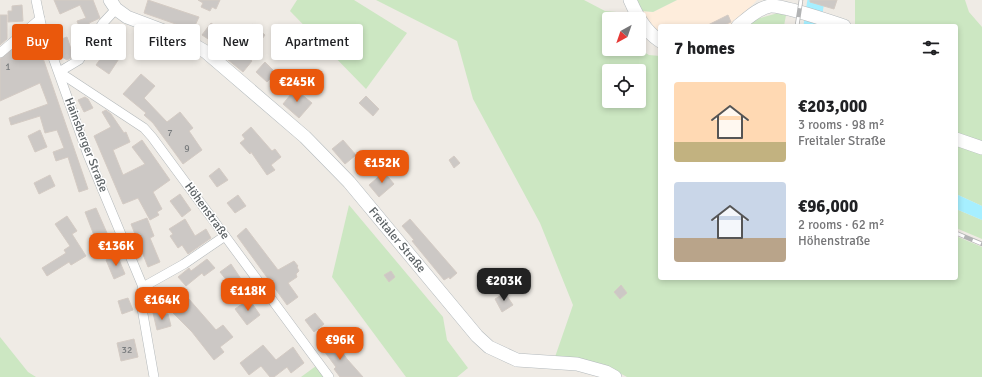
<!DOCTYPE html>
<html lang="en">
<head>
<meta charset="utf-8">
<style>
	:root { --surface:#fff; --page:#f6f6f6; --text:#202124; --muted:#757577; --accent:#ea580c }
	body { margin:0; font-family:Signika,sans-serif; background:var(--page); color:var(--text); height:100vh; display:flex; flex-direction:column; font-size:15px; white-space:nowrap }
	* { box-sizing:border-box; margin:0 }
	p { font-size:13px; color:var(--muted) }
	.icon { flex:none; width:22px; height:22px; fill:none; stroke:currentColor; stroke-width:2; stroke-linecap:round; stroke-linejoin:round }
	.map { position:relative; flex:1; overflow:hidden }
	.details { position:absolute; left:658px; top:24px; width:300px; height:256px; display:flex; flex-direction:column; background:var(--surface); border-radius:4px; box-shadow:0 2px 6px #0003 }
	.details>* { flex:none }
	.guide { position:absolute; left:12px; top:24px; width:380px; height:36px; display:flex; gap:8px }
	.needle { width:26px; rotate:220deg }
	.tools { position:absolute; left:602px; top:12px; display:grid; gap:8px }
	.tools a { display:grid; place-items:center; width:44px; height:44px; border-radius:4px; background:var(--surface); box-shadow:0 2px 6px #0003; font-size:20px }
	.price { position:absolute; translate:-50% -34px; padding:0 9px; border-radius:8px; background:var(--accent); color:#fff; font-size:13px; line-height:26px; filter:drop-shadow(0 1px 2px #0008) }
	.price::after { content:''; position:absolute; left:50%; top:24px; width:12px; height:9px; margin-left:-6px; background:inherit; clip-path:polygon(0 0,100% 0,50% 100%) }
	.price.current { background:#222; color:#fff }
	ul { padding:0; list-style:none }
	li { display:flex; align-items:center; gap:12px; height:100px; padding:0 16px }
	li span { display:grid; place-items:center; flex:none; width:112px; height:80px; border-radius:4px; color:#555 }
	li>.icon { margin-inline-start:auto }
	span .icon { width:48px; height:48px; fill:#fffc; stroke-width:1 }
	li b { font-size:17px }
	h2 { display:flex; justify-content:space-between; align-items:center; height:48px; padding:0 16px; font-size:17px }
	.tag { padding:0 14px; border-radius:4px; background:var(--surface); box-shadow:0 2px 6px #0003; font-size:14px; line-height:36px }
	.tag.current { background:var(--accent); color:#fff }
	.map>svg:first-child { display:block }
</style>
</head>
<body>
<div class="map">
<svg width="982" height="377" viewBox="0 0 982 377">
	<rect width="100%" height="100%" fill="#efebe5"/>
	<!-- commercial -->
	<path fill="#feeddc" d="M677,0H757L732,26H660V36L652,30L642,11L653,12Z"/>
	<!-- green -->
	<g fill="#cce7c2" fill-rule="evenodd">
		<path d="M297,0H354L407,33L366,89L290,11Z"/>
		<path d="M376,0H584L605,11L628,13L631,19H609V49H639L649,55L660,56V278H956V236L982,247V377H627L603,364L555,357L573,305L540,223L473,99L457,41ZM609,71H639V101H609Z"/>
		<path d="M633,0H677L653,12L642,11Z"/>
		<path d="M855,0H965L969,12L982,27V206L956,194V26H861L855,24Z"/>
		<path d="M778,13L786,15L784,26H744L754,16L760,18Z"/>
		<path d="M349,205L443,317L447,340L468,368L457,377H406L332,277Z"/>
		<path d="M956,209L982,220V239L956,228Z"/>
		<path d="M0,337L28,372L36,377H0Z"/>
		<path d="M316,366L324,377H301Z"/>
	</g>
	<!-- water -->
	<path fill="#a6efff" d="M956,194L982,206V220L956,209Z"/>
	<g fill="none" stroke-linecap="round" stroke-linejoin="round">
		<!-- river -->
		<path stroke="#a6efff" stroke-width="17" d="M812,26L816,0"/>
	</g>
	<!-- building -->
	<g fill="#ccc8c5" stroke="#d4cbc4">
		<path d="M54,0H93L100,18L89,23L91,30L82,34L77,21L86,18L80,5L60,14Z"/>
		<path d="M148,0L199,17L193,30L144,13Z"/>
		<path d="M198,0H220L216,9L212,7L210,11L201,7L203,3Z"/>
		<path d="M810,0H837L834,9L810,2Z"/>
		<path d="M22,5L23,21L8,22V11H12V6Z"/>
		<path d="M0,15H7V39L0,45Z"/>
		<path d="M728,15L731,22L722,26H706Z"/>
		<path d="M211,23L224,33L216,44L202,35Z"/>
		<path d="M252,24L265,35L259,43L242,52L252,61L243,72L227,59L238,46L236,44Z"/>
		<path d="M35,35L88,189L79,192L68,157L56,161L53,152L64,148L57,130L45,133L40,116L11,125L9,118L48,104L40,83L0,101V59L26,38Z"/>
		<path d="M67,37L71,49L79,46L80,48L75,56L67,60L62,57L56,41Z"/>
		<path d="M112,43L124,51L109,74L96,65L101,58L98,56L102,50L106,52Z"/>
		<path d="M265,62L276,73L267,82L256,72Z"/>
		<path d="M141,74L155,86L144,98L167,122L180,112L193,128L189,131L202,150L183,164L153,123L144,115L146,113L123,94Z"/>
		<path d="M295,89L312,103L299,118L283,104Z"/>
		<path d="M366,96L379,109L373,116L359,103Z"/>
		<path d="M85,97L88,99L93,108L84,112L78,100Z"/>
		<path d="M106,110L111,114L124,133L126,132L130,142L113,150L123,175L145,164L132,147L142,140L170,180L153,192L162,209L157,212L159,215L150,220L138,198L123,204L94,136L111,127L102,112Z"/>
		<path d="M251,127L272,151L275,149L281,157L271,165L275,170L267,175L251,152L250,154L240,143L245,139L242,135Z"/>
		<path d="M40,130L47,147L35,152L28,136Z"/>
		<path d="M343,140L356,155L345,164L332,149Z"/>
		<path d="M454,156L460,163L454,168L449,160Z"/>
		<path d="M219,168L228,180L217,187L209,176Z"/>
		<path d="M384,172L394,184L379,197L369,185Z"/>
		<path d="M50,175L55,186L39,194L34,183Z"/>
		<path d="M180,194L191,210L182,217L170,201Z"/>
		<path d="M238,195L246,206L235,213L227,203Z"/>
		<path d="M96,208L107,233L95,238L85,212Z"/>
		<path d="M67,216L77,231L72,234L86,256L71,265L69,262L47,276L42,268L66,253L64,250L70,246L55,224Z"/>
		<path d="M147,218L154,236L150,238L160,262L148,267L131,224Z"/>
		<path d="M185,219L195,236L206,229L211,238L188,254L182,245L178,248L170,236L173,234L169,229Z"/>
		<path d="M410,219L457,273L450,279L449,277L444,280L412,241L414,240L402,226Z"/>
		<path d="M246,228L278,270L294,261L298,266L297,267L299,271L296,274L297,277L288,283L298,297L287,305L237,236Z"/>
		<path d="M117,255L125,274L114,279L106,260Z"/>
		<path d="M207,259L215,268L204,276L202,273L186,286L178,277L189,268L191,271Z"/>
		<path d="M231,264L241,279L231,286L220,272Z"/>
		<path d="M391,271L395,277L389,282L384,275Z"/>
		<path d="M621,285L627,293L620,299L614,292Z"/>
		<path d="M505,293L513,305L502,312L495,299Z"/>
		<path d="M128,298L133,310L122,314L118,301Z"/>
		<path d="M188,298L216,330L223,325L233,337L220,347L224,352L214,360L192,332L172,312Z"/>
		<path d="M249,299L260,315L247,325L235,309Z"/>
		<path d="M159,312L161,315L168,314L171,326L157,330L153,313Z"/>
		<path d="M315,313L324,324L314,332L305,320Z"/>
		<path d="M134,339L138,357L121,361L117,343Z"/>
		<path d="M333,339L347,359L363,377H340L334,369L336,367L321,347Z"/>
		<path d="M263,345L276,360L293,347L304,363L291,373L287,367L274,377H270L261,366L249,375L240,363Z"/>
	</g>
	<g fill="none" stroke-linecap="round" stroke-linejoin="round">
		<defs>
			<g id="street">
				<path d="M36,0L41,24L88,155L143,287"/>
				<path d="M0,53L40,19"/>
				<path d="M59,72L144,128L152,137L329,377"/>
				<path d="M59,72L79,60L103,23L116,9"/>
				<path d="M154,377L140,297L143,287L184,264L225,236"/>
			</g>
			<g id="secondary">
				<path d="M110,0L116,9L127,17L180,37L206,52L305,137L349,182L477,336L489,347L517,360L577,364L606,372L615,377"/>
				<path d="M630,0C637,16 645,31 660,41"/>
				<path d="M738,26C747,19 758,8 770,6C783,5 829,21 844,26"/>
				<path d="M956,139L982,148"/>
			</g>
		</defs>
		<!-- street casing -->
		<use href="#street" stroke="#b3b8ba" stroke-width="10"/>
		<!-- secondary casing -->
		<use href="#secondary" stroke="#b4babd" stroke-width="14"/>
		<!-- street -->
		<use href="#street" stroke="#fff" stroke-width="9"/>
		<!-- secondary -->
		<use href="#secondary" stroke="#fff" stroke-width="13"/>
		<defs>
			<g id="rail">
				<path d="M797,26L801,0"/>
				<path d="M956,233L982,244"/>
			</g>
		</defs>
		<!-- rail casing -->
		<use href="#rail" stroke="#b2b3b4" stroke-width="4.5"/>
		<!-- rail -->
		<use href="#rail" stroke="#fff" stroke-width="3" stroke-dasharray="9" stroke-linecap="butt"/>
	</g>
	<g text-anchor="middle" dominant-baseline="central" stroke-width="3" stroke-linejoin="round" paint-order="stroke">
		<!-- number labels -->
		<g font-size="10" fill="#797c7e">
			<text x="8" y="67">1</text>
			<text x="170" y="133">7</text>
			<text x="187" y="149">9</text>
			<text x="127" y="350">32</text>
		</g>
		<!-- street labels -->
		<g font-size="12" fill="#5d6366" stroke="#fff">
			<text transform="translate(86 145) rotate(69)">Hainsberger Straße</text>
			<text transform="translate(207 211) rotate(54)">Höhenstraße</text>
			<text transform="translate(397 240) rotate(50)">Freitaler Straße</text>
		</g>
	</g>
</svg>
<div class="tools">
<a><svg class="needle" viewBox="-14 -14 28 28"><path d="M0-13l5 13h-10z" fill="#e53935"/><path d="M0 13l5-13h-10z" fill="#757577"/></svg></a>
<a><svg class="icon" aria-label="locate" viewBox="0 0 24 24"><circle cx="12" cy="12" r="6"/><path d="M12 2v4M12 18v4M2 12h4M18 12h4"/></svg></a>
</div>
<b class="price" style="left:297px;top:103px">€245K</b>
<b class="price" style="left:382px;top:184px">€152K</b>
<b class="price" style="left:116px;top:267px">€136K</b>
<b class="price current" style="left:504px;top:302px">€203K</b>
<b class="price" style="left:248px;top:312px">€118K</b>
<b class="price" style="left:162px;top:321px">€164K</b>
<b class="price" style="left:340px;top:361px">€96K</b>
<div class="guide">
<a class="tag current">Buy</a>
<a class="tag">Rent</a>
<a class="tag">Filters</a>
<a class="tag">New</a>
<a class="tag">Apartment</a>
</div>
<section class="details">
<h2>7 homes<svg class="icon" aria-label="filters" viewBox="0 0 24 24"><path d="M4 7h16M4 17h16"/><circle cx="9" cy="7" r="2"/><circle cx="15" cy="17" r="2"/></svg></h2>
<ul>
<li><span style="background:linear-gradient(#ffd9b3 75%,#c2b280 0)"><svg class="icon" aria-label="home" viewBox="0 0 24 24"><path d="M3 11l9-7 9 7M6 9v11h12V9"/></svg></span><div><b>€203,000</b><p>3 rooms · 98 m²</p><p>Freitaler Straße</p></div></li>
<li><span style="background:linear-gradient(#c9d6e8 70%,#b9a48a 0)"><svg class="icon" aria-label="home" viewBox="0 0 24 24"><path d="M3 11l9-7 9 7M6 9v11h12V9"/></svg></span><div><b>€96,000</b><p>2 rooms · 62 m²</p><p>Höhenstraße</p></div></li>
</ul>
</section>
</div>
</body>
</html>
